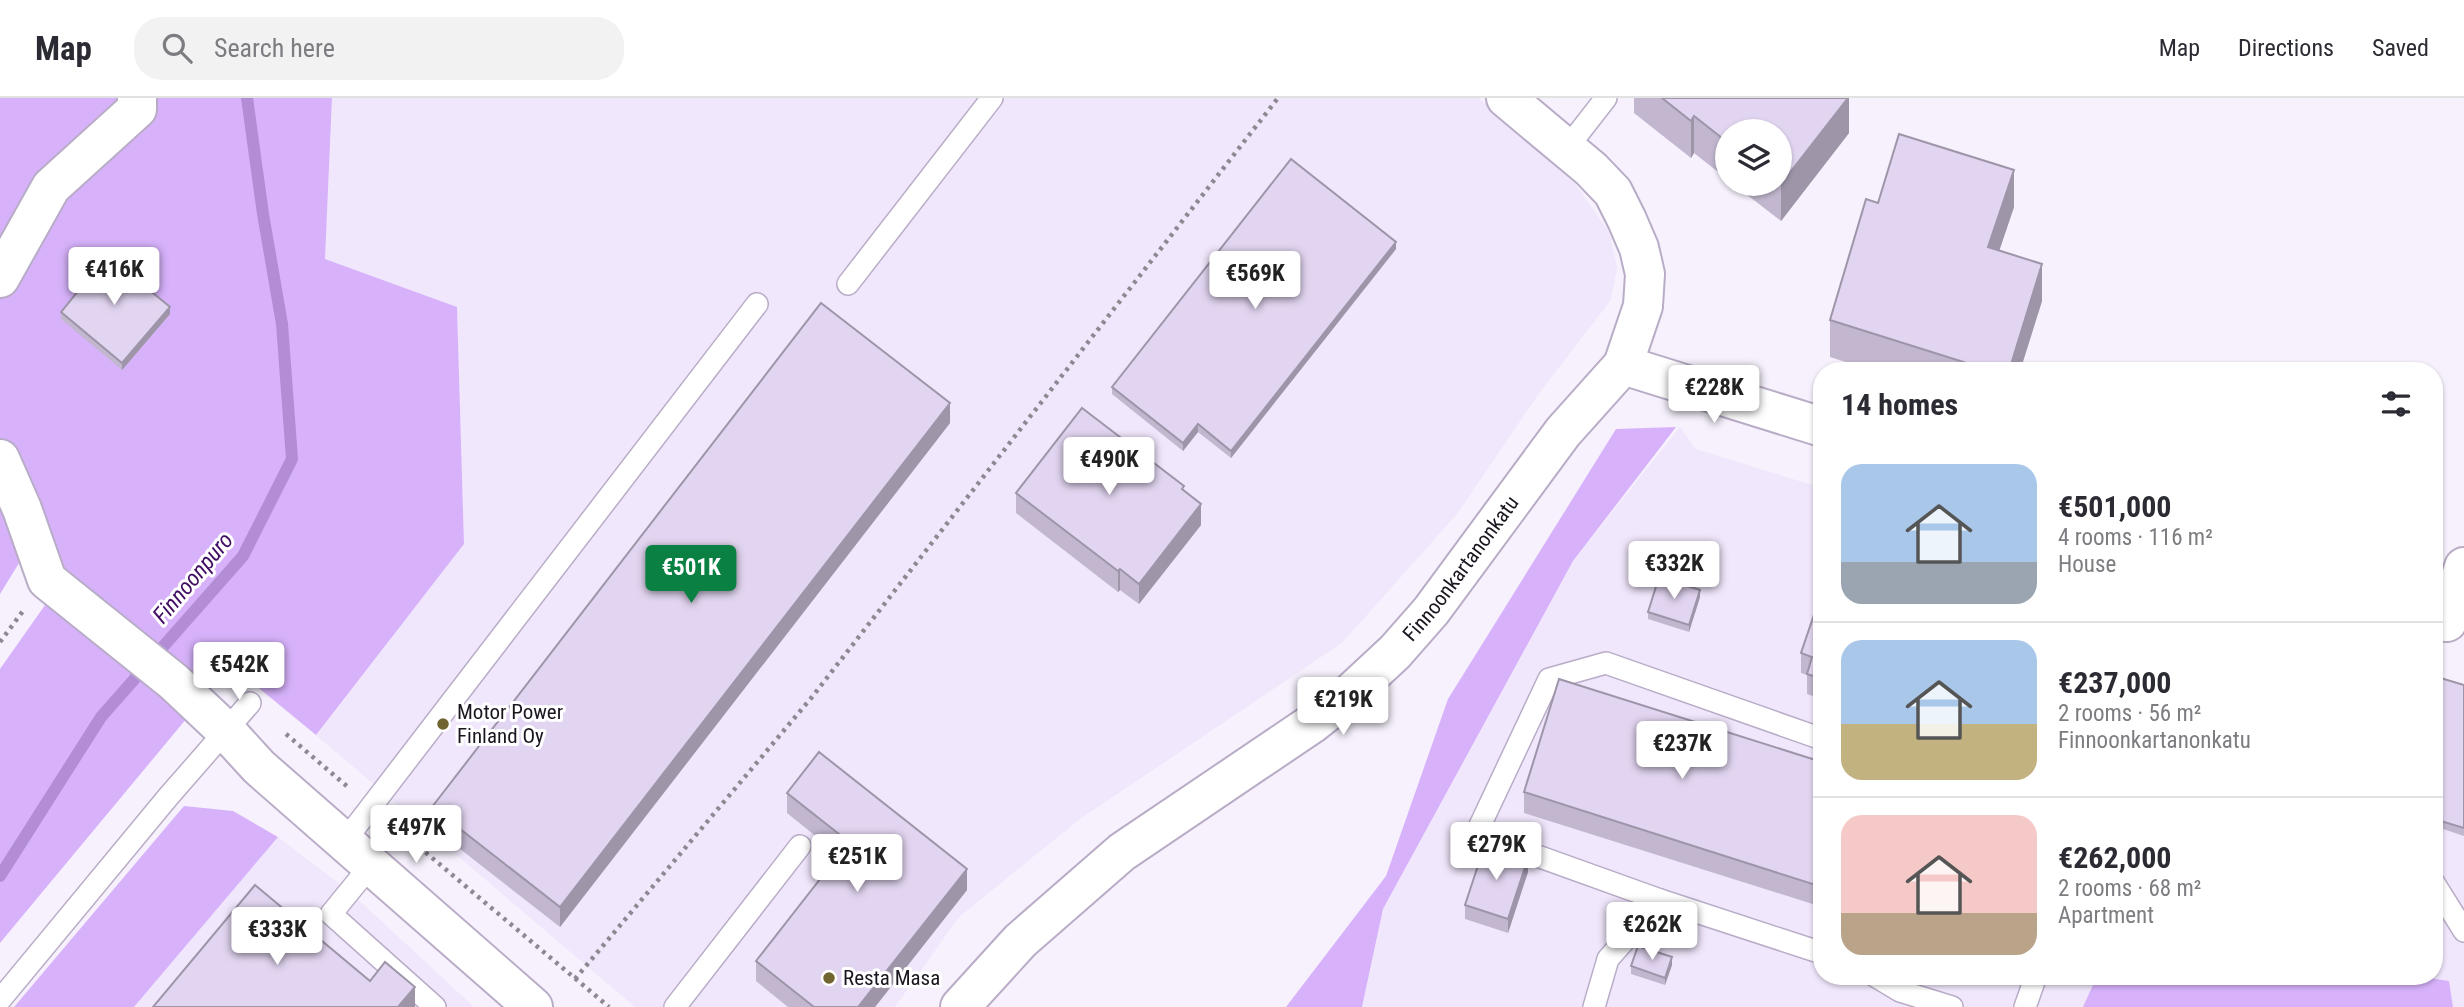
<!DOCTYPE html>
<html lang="en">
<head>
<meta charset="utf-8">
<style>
	:root { --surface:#fff; --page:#f2f2f3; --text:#2b2b33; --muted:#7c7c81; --line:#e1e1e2; --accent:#0b8043 }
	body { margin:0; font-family:"Roboto Condensed",sans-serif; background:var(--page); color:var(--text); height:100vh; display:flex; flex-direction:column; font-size:26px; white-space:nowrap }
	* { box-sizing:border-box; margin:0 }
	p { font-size:23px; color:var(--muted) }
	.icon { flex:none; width:38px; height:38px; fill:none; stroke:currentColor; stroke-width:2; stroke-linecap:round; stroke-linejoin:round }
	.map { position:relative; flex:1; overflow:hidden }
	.sheet { position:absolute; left:1813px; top:264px; width:630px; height:623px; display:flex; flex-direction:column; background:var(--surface); border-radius:28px; box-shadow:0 2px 5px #0004 }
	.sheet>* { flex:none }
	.tools { position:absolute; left:1715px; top:21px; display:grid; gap:14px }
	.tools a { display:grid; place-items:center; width:77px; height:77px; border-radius:50%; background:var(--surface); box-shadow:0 2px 5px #0004; font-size:35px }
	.price { position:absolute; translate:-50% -60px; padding:0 16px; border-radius:7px; background:#fff; color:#222; font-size:23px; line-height:46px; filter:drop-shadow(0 2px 4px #0008) }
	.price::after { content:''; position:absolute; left:50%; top:42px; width:21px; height:16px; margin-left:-10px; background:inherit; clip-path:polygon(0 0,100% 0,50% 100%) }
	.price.on { background:var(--accent); color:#fff }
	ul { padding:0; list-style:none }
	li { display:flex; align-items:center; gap:21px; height:175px; padding:0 28px }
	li+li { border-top:2px solid var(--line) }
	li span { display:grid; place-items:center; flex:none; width:196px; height:140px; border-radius:21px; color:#555 }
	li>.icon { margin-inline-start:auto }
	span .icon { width:84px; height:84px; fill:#fffc; stroke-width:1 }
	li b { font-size:30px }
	h2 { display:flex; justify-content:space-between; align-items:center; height:84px; padding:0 28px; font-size:30px }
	header { display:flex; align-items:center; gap:42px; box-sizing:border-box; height:98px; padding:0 35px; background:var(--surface); border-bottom:2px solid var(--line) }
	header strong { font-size:33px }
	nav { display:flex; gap:38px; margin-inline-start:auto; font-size:24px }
	.search { width:490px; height:63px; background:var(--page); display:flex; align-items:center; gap:18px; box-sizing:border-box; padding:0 24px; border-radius:28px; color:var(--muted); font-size:26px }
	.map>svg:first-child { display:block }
</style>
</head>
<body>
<header>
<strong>Map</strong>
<div class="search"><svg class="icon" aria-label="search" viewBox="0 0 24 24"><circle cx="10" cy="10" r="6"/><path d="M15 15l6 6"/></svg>Search here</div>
<nav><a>Map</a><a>Directions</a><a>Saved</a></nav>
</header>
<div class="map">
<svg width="2464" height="909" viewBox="0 0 2464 909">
	<rect width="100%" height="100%" fill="#f6f1fc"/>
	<!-- built -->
	<g fill="#f1e7fc">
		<path d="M332,0H1479L1576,87L1609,134L1617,169L1611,202L1540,294L1457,416L1342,545L1080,721L959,819L895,909H635L316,637L464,446L457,209L325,161Z"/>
		<path d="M1680,329L1696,351L1822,390V878H2434V580L2464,589V909H1362L1383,811L1573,463Z"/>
		<path d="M278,739L349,793L474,909H134Z"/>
	</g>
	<!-- green -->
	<g fill="#d7b2fb">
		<path d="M0,0H332L325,161L457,209L464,446L316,637L231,567L0,845V571L50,500L27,452L0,496Z"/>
		<path d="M1676,329L1573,463L1383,811L1362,909H1286L1386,778L1448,601L1616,331Z"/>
		<path d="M184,708L233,713L278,739L134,909H14Z"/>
		<path d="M2097,878L2422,879L2449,883L2453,909H2083Z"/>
	</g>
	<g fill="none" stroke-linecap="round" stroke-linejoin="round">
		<!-- stream -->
		<path stroke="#b28dd5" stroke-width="12" d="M0,778L101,619L243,458L292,361L282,226L263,116L247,0"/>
		<defs>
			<g id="service">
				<path d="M1567,50L1606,0"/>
				<path d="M848,186L992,0"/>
				<path d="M344,744L757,206"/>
				<path d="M371,767L331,816L435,909"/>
				<path d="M2434,785L2464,833"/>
				<path d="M1660,802L1476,736L1549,581L1606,565L1822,641"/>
				<path d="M1875,878L1900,893L1952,909"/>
				<path d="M0,902L168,699L250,605"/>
				<path d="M675,909L800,748"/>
				<path d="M1594,909L1608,861L1660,802L1822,855"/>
				<path d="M2025,909L2036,878"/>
			</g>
			<g id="minor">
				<path d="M0,180L51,89L137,11V0"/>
				<path d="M1623,267L1822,329"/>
				<path d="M0,361L22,411L47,482L174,584L227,634L259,669L533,909"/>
				<path d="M2447,524L2464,469"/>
				<path id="s1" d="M960,909L1020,843L1122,754L1313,625L1352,594L1395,554L1431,513L1563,334L1623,267L1643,208L1645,176L1639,150L1627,122L1613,94L1591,71L1506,0"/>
			</g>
		</defs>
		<!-- service casing -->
		<use href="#service" stroke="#b9acc7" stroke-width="24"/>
		<!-- minor casing -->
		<use href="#minor" stroke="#b9acc7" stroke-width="42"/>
		<!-- path -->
		<g stroke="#8d8892" stroke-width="4.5" stroke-dasharray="3.5 5" stroke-linecap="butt">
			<path d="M0,544L23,513"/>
			<path d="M286,636L349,690"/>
			<path d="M393,727L609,909"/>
			<path d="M575,881L812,599L1278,0"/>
		</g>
		<!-- service -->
		<use href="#service" stroke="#fff" stroke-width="21"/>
		<!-- minor -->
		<use href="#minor" stroke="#fff" stroke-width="38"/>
	</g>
	<!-- wall -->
	<g fill="#c2b7cf">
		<path d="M1634,0H1849V35L1781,123L1733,86H1780L1727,33V81L1694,55L1691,60L1634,15Z"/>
		<path d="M1878,105L2014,109L1999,153L2042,203L2020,273H1874L1830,259V222Z"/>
		<path d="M1396,151L1231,360L1198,334L1183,353L1112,296V289Z"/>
		<path d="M75,180L170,216L122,272L61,221V214L79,191L75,187Z"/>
		<path d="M950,325L560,829L432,729V709Z"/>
		<path d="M1184,393L1201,427L1139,506L1120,492L1118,494L1016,415V395Z"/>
		<path d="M1822,493V601L1807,596V577L1801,575V555Z"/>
		<path d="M1700,499L1689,534L1648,521V514Z"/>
		<path d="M2434,578L2464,587V738L2434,728Z"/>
		<path d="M1822,664V809L1524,715V694Z"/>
		<path d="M787,695L967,792L875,909H788L756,883V863L839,757L787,715Z"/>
		<path d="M1528,774L1508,835L1465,821V807Z"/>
		<path d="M1672,867L1665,887L1631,876V868Z"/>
	</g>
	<!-- shaded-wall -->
	<g fill="#9e95a9">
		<path d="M1848,0H1849V35L1781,123V86Z"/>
		<path d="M1694,18V55L1691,60V23Z"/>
		<path d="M2014,72V109L1988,186V149Z"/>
		<path d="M1396,144V151L1231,360V353Z"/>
		<path d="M2042,166V203L2020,273H2009Z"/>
		<path d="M170,209V216L122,272V265Z"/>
		<path d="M950,305V325L560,829V809Z"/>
		<path d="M1198,326V334L1183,353V345Z"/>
		<path d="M1201,406V427L1139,506V486Z"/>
		<path d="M1120,471V492L1118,494V473Z"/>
		<path d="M1700,492V499L1689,534V527Z"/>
		<path d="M1528,760V774L1508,835V821Z"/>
		<path d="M967,771V792L875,909H858Z"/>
		<path d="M1672,859V867L1665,887V880Z"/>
		<path d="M415,889V909H398Z"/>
	</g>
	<!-- building -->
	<g fill="#e2d5f1" stroke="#9e95a9" stroke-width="2">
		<path d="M1662,0H1848L1781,86L1780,85V33H1727V44L1694,18L1691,23Z"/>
		<path d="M1899,36L2014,72L1988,149L2042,166L2009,273H1992L1830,222L1866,101L1878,105Z"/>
		<path d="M1291,61L1396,144L1231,353L1198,326L1183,345L1112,289Z"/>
		<path d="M99,151L170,209L122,265L61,214L83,187L75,180Z"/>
		<path d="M821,205L950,305L560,809L432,709Z"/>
		<path d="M1082,310L1184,388L1182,391L1201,406L1139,486L1120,471L1118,473L1016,395Z"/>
		<path d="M1659,479L1700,492L1689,527L1648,514Z"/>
		<path d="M1822,493V581L1807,576L1812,559L1801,555Z"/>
		<path d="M2434,578L2464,587V730L2434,721Z"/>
		<path d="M1559,581L1822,664V789L1524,694Z"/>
		<path d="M819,654L967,771L858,909H814L756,863L849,744L787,695Z"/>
		<path d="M1485,746L1528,760L1508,821L1465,807Z"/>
		<path d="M255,787L370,883L385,864L415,889L398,909H153Z"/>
		<path d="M1638,848L1672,859L1665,880L1631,868Z"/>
	</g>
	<!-- markers -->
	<g fill="#706531" stroke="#fff" stroke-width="2.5">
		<circle cx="443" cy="626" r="7"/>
		<circle cx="829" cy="880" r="7"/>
	</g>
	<g text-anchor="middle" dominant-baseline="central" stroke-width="6" stroke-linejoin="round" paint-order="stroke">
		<!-- street labels -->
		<g font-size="21" fill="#1a151f" stroke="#fff">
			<text stroke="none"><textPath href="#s1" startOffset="670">Finnoonkartanonkatu</textPath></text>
		</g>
		<!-- poi labels -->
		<g font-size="21" fill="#1a151f" stroke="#fff" text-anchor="start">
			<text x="457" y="614">Motor Power<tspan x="457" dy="24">Finland Oy</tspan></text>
			<text x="843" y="880">Resta Masa</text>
		</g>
		<!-- water labels -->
		<g font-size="23" font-style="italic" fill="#420e64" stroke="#fff">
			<text transform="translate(193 480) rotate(-50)">Finnoonpuro</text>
		</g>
	</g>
</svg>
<div class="tools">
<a><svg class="icon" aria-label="layers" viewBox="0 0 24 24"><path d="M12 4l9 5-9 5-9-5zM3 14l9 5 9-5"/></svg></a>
</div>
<b class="price" style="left:114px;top:209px">€416K</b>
<b class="price" style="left:1255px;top:213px">€569K</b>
<b class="price" style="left:1714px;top:327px">€228K</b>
<b class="price" style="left:1109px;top:399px">€490K</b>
<b class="price" style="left:1674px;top:503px">€332K</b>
<b class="price on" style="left:691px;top:507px">€501K</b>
<b class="price" style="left:239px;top:604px">€542K</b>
<b class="price" style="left:1343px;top:639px">€219K</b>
<b class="price" style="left:1682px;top:683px">€237K</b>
<b class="price" style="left:416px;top:767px">€497K</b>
<b class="price" style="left:1496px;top:784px">€279K</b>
<b class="price" style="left:857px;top:796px">€251K</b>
<b class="price" style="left:1652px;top:864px">€262K</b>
<b class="price" style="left:277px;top:869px">€333K</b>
<section class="sheet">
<h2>14 homes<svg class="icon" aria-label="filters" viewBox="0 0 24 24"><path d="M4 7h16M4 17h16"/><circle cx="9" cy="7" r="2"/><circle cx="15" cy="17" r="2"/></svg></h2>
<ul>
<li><span style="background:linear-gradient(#a9c7e8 70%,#9aa5b1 0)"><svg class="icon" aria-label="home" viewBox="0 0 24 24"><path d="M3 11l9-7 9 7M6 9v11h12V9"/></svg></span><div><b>€501,000</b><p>4 rooms · 116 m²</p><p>House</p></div></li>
<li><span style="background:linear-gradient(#a9c7e8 60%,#c2b280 0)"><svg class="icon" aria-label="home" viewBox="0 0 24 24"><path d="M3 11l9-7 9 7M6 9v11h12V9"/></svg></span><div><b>€237,000</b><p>2 rooms · 56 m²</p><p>Finnoonkartanonkatu</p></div></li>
<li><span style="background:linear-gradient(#f6c9c9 70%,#b9a48a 0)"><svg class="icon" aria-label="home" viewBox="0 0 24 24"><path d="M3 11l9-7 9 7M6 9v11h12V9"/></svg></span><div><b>€262,000</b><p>2 rooms · 68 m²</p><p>Apartment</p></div></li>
</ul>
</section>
</div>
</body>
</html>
